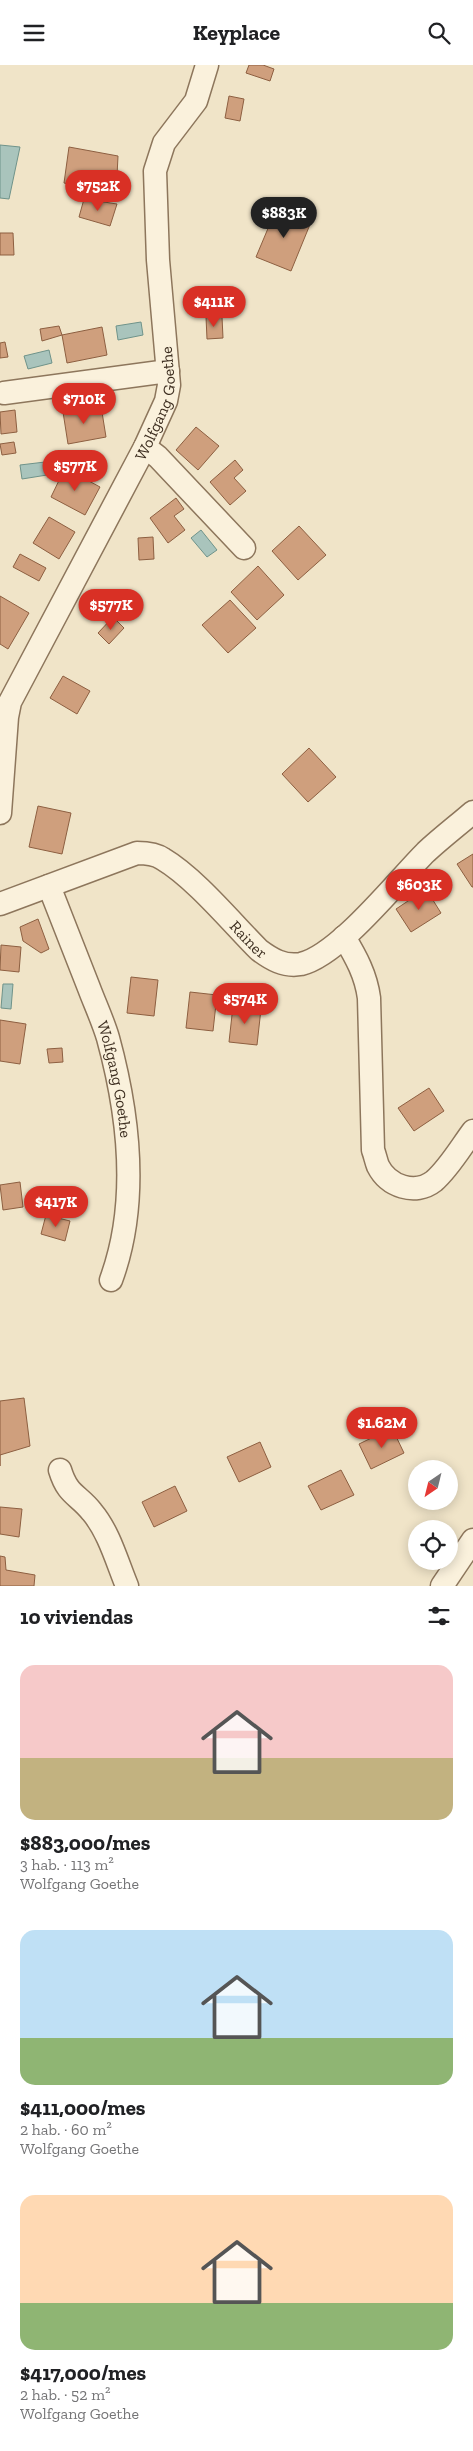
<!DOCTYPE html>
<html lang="es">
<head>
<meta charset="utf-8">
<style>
	:root { --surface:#fff; --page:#f2f2f2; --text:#202124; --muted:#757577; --accent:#d93025 }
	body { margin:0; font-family:"Zilla Slab",serif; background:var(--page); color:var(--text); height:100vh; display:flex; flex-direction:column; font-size:19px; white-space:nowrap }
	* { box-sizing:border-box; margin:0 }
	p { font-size:16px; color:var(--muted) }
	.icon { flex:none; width:28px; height:28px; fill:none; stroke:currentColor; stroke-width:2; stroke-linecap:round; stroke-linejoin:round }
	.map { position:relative; height:1521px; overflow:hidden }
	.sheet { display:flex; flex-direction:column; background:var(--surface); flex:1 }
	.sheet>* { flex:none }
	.needle { width:32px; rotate:215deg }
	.tools { position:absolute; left:408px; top:1395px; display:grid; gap:10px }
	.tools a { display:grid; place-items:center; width:50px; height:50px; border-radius:50%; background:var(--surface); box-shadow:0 2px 12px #0003; font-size:25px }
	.price { position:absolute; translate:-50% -42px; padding:0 11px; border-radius:18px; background:var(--accent); color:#fff; font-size:16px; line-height:32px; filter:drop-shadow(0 1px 2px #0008) }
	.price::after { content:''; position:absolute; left:50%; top:30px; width:15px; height:11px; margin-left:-8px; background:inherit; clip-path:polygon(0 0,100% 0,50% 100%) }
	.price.active { background:#222; color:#fff }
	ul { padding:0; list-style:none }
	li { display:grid; align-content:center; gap:10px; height:265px; padding:0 20px }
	li span { display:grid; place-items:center; height:155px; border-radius:15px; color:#555 }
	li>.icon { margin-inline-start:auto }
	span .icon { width:90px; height:90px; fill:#fffc; stroke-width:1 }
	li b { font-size:21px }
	h2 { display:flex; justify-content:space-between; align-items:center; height:60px; padding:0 20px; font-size:21px }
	header { display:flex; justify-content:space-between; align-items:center; height:65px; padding:0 20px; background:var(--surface); font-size:22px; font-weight:700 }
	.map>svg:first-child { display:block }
</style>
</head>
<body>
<header><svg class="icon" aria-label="menu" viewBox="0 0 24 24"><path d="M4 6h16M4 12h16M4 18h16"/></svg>Keyplace<svg class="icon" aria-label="search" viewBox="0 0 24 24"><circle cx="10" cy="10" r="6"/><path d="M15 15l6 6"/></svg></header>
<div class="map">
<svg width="473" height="1521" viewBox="0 0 473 1521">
	<rect width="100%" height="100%" fill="#f0e4c8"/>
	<!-- water -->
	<g fill="#a9c4bc" stroke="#6f938a">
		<path d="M0,80L20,82L9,134L0,133Z"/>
		<path d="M141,257L143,270L118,275L116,261Z"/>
		<path d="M49,285L52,298L28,304L24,291Z"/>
		<path d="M45,397L47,410L22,414L20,400Z"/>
		<path d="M201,465L217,485L207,492L191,473Z"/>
		<path d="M3,919H13L11,944L1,943Z"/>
	</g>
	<!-- building -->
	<g fill="#cf9f7d" stroke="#8d5f41">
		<path d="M249,0H263L274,4L270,16L246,8Z"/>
		<path d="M229,31L244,34L240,56L225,53Z"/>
		<path d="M69,82L118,91L117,111L121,118L116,129L64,118Z"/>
		<path d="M84,134L117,139L110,161L79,152Z"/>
		<path d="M277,142L311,157L291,206L256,192Z"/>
		<path d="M0,168H13L14,190H0Z"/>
		<path d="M206,252H222L223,273L207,274Z"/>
		<path d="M59,261L62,270L42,276L40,264Z"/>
		<path d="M102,262L107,290L67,298L62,270Z"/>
		<path d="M5,277L8,292L0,293V278Z"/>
		<path d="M101,341L106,372L68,379L63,347Z"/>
		<path d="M15,345L17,367L1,369L0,347Z"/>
		<path d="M196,362L219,381L198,405L176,385Z"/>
		<path d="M14,377L16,388L2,390L0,379Z"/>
		<path d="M235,395L243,405L234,413L246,426L230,440L210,417Z"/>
		<path d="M65,403L100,422L85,450L51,432Z"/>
		<path d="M176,433L184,444L174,451L185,465L168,478L150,453Z"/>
		<path d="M49,452L75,467L59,494L33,478Z"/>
		<path d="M299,461L326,490L298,515L272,486Z"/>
		<path d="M153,472L154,494L139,495L138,473Z"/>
		<path d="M20,489L46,503L39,516L13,502Z"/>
		<path d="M258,501L284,530L257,555L231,527Z"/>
		<path d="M0,531L29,548L8,584L0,579Z"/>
		<path d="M230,535L256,563L228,588L202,560Z"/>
		<path d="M113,552L124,563L109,579L98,568Z"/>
		<path d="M63,611L90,626L77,649L50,633Z"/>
		<path d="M309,683L336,712L308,737L282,709Z"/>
		<path d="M38,741L71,748L62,789L29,782Z"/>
		<path d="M473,789V822H472L457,799Z"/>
		<path d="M426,824L441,848L411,867L396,844Z"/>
		<path d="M38,854L49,884L41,888L23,876L20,862Z"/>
		<path d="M1,880L21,882L19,907L0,905Z"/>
		<path d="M131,912L158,915L154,951L127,948Z"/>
		<path d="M190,927L217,930L213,966L186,963Z"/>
		<path d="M233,941L261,944L257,980L229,977Z"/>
		<path d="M0,955L26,959L20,999L0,996Z"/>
		<path d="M62,983L63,997L49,998L47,984Z"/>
		<path d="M429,1023L444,1046L414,1066L398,1043Z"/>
		<path d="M20,1117L23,1142L3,1145L0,1120Z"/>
		<path d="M46,1150L70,1156L65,1176L41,1169Z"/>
		<path d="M24,1333L30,1381L0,1390V1401V1336Z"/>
		<path d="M392,1363L404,1388L371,1404L359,1379Z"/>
		<path d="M260,1377L271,1402L239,1417L227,1392Z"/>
		<path d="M341,1405L354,1430L321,1445L308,1421Z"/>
		<path d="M175,1421L187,1446L154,1462L142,1437Z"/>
		<path d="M0,1442L22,1444L19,1472L0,1469Z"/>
		<path d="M0,1491L5,1492L6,1505L35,1510L34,1521H0Z"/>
	</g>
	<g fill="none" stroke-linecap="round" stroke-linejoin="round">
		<defs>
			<g id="minor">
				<path d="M4,328L168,306"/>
				<path d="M145,382L158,392L244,483"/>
				<path id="s1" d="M0,748L7,652L10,637L145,382L166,336L169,320L158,195L155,106L164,78L196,36L207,0"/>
				<path id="s2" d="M49,821C62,855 76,889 89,923C95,939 103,956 108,973C129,1050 139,1139 111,1215"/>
				<path id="s3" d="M0,839L137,788C146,788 156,789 163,794C195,813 232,858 259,885C271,894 284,902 301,899C339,890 397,816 426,787C441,773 458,760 473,747"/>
				<path d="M344,872C356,892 366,910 369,933L373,1085C375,1090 376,1096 378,1101C388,1121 415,1131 434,1116C449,1103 461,1082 473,1066"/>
				<path d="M60,1405C68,1431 78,1429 92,1447C109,1467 117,1497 127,1521"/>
				<path d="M442,1521L473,1475"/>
			</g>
		</defs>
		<!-- minor casing -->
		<use href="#minor" stroke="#8d765c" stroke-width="25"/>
		<!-- minor -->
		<use href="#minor" stroke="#faf1dc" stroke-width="22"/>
	</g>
	<g text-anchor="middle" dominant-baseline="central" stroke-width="4" stroke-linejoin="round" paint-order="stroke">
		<!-- street labels -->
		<g font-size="16" fill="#3d2e20" stroke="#f7eed8">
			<text stroke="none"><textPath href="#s1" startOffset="446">Wolfgang Goethe</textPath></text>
			<text stroke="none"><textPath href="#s3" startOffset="291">Rainer</textPath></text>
			<text stroke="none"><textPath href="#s2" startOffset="205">Wolfgang Goethe</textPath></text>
		</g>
	</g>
</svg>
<div class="tools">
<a><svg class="needle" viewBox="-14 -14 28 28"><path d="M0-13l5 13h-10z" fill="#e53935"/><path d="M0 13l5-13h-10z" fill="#757577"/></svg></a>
<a><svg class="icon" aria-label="locate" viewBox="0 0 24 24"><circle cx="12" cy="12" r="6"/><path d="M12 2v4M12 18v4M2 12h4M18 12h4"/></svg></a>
</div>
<b class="price" style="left:98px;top:147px">$752K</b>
<b class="price active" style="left:284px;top:174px">$883K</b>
<b class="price" style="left:214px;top:263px">$411K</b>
<b class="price" style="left:84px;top:360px">$710K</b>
<b class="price" style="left:75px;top:427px">$577K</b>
<b class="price" style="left:111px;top:566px">$577K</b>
<b class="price" style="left:419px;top:846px">$603K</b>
<b class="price" style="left:245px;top:960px">$574K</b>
<b class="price" style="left:56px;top:1163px">$417K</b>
<b class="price" style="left:382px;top:1384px">$1.62M</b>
</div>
<section class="sheet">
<h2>10 viviendas<svg class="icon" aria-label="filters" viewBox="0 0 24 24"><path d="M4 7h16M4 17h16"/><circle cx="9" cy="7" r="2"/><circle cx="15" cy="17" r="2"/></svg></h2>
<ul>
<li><span style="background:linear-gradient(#f6c9c9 60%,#c2b280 0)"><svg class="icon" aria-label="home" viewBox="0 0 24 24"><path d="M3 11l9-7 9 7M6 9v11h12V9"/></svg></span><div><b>$883,000/mes</b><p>3 hab. · 113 m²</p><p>Wolfgang Goethe</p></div></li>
<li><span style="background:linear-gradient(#bfe0f5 70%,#8fb573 0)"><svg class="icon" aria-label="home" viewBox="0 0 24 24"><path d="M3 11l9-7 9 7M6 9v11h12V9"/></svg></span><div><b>$411,000/mes</b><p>2 hab. · 60 m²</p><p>Wolfgang Goethe</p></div></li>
<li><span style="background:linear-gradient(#ffd9b3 70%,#8fb573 0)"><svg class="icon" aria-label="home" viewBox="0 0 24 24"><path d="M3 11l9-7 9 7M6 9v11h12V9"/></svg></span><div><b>$417,000/mes</b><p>2 hab. · 52 m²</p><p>Wolfgang Goethe</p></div></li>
</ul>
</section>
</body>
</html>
